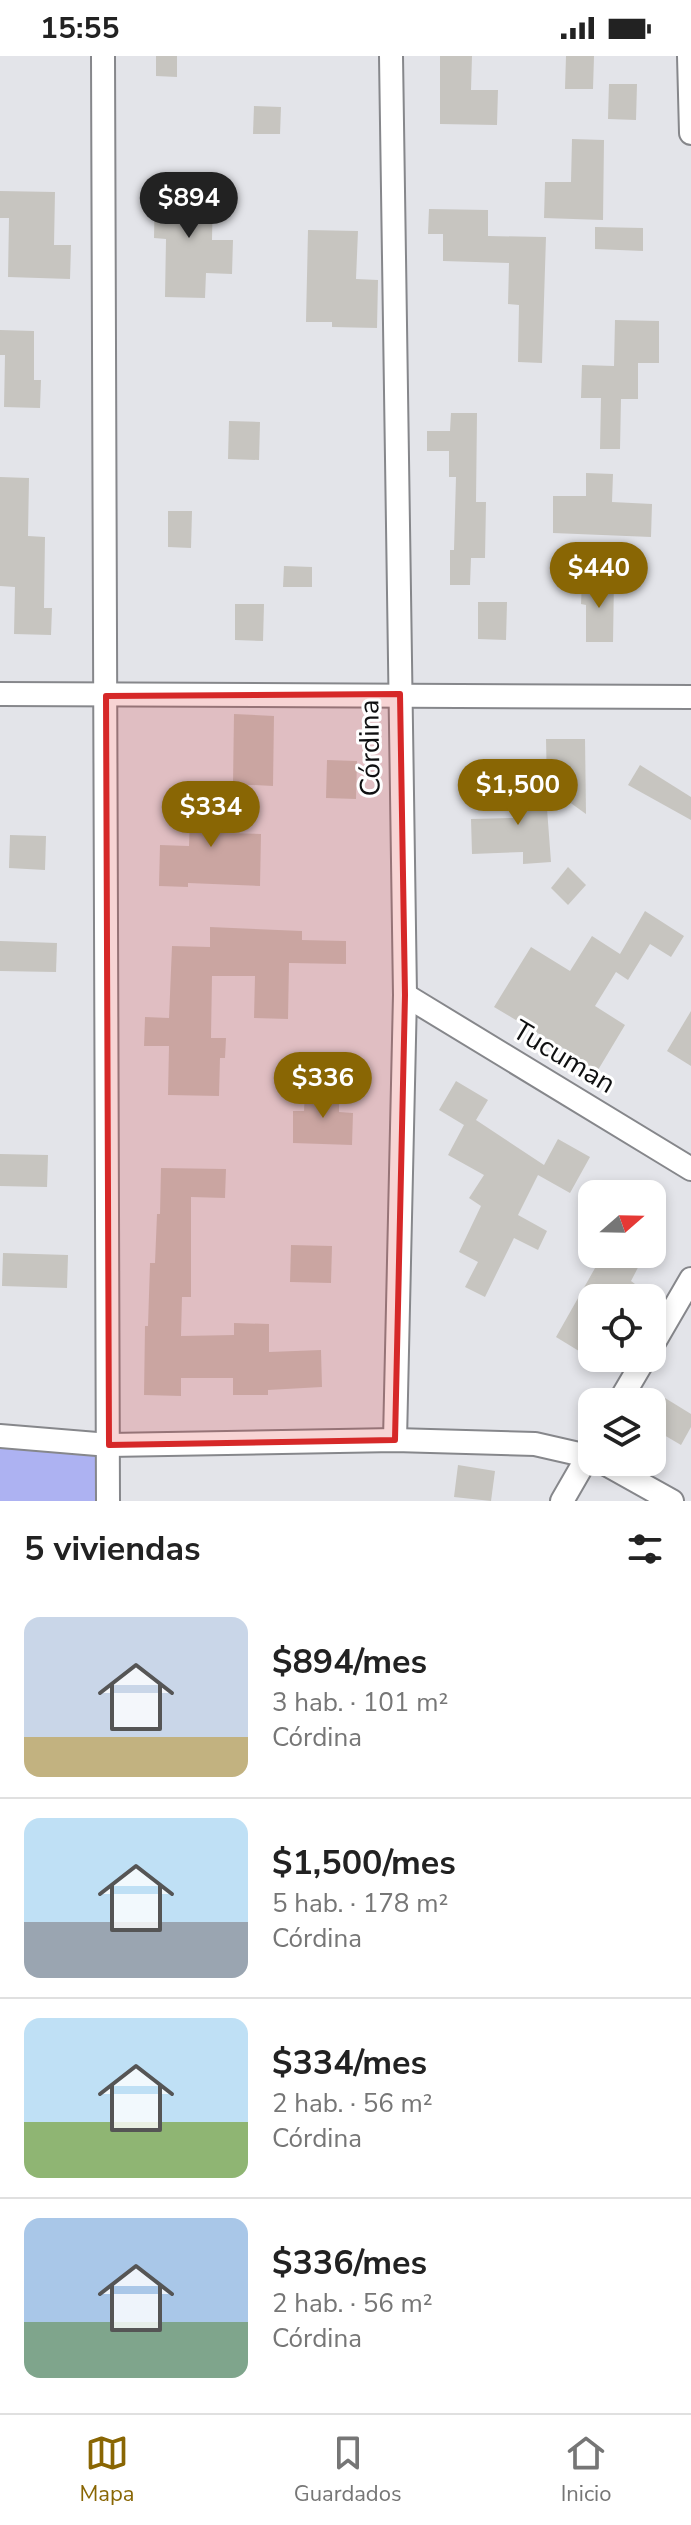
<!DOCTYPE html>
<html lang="es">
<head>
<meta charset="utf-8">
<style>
	:root { --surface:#fff; --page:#f6f6f6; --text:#222; --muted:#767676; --line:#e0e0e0; --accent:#896604 }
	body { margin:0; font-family:"Nunito Sans",sans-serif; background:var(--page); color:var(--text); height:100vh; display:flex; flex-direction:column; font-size:30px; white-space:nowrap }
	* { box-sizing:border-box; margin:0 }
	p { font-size:26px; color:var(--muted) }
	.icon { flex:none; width:44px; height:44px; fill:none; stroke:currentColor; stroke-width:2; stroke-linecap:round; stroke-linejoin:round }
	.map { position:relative; height:1445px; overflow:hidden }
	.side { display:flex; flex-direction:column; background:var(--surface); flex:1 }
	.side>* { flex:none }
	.needle { width:52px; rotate:70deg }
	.buttons { position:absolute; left:578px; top:1124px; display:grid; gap:16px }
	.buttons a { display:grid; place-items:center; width:88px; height:88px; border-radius:16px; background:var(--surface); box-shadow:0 4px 12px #0003; font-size:40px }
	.price { position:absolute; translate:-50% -68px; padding:0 18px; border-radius:28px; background:var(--accent); color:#fff; font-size:26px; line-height:52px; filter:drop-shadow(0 2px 4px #0008) }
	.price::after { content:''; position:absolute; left:50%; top:48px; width:24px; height:18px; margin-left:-12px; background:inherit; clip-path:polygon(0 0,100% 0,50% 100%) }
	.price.on { background:#222; color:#fff }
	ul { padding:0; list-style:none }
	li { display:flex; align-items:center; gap:24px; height:200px; padding:0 24px }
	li+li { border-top:2px solid var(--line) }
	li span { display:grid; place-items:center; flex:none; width:224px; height:160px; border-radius:16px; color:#555 }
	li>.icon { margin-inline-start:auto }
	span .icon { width:96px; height:96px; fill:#fffc; stroke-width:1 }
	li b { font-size:34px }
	h2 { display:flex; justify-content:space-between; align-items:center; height:96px; padding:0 24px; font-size:34px }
	.status { display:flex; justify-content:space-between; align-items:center; height:56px; padding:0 40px; background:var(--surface); direction:ltr }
	.status svg { height:22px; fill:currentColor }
	.tabs { display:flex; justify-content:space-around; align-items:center; height:112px; border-top:2px solid var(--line); background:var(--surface); font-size:22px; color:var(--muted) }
	.tabs a { display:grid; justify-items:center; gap:4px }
	.tabs .on { color:var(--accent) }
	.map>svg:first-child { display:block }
</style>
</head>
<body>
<div class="status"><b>15:55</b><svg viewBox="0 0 49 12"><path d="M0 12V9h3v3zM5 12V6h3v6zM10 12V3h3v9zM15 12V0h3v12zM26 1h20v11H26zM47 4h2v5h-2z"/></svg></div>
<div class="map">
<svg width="691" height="1445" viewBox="0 0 691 1445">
	<rect width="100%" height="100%" fill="#e3e4e9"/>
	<!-- green -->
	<path fill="#adb2f2" d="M0,1389L98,1395L97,1445H0Z"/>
	<!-- building -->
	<g fill="#c7c5c0">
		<path d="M156,0H177V21L156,20Z"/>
		<path d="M440,0H472L471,34H498L497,69L440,68Z"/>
		<path d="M566,0H594L593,33H565Z"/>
		<path d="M609,28H637L636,64L608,63Z"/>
		<path d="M254,50L281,51L280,78H253Z"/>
		<path d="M572,83L604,84L603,164L544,162L545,126H571Z"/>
		<path d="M155,127H183V133L213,134L212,184H233L232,218L206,217L205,242L165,241L166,183L154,182Z"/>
		<path d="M0,135L55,136L54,189H71L70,223L8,221L9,162H0Z"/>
		<path d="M429,153L488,154V180L546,181L542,307L518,306L519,249L508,248L509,207L443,205V178H428Z"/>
		<path d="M595,171L643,172V195L595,193Z"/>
		<path d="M308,174L358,175L356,223L378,224L377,272L332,271V266H306Z"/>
		<path d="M615,264L659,265V307H638V343H621L620,393H600L601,342H581L582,309L614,310Z"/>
		<path d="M0,274L34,275V324H41L40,352L4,351L5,299H0Z"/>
		<path d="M451,357H477L476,446H486L485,502H471L470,529H450V494H454L456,421H449V395H427V375H450Z"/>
		<path d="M229,365L260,366L259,404L228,403Z"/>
		<path d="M586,417L613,418L612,446L652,448L651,481L553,477V440H586Z"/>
		<path d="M0,421L29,422L28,480L45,481L44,552H52L51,579L14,578L15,531L0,530Z"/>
		<path d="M168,455H192L191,492L168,491Z"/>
		<path d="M284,510L312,511V531H283Z"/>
		<path d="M582,524H614L613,586H586V549L581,548Z"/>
		<path d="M478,546H507L506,584L478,583Z"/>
		<path d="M235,548H264L263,585L235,584Z"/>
		<path d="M234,658L274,660L273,730L233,728Z"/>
		<path d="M546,683H585L586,758L547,730Z"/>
		<path d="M327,704L357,705L356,743L326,742Z"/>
		<path d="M640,709L691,741V764L628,729Z"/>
		<path d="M545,726L551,806L523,808V796L472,798L471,763L513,762L511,728Z"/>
		<path d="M191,732L223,733L222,777L261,778L260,830L188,827V831L159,830L160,789L189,790Z"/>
		<path d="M10,779L46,780L45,814L9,812Z"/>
		<path d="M568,811L586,829L568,849L551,832Z"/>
		<path d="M645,855L684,880L671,901L650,888L628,924L616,916L595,950L625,969L592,1024L562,1005L568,995L494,951L531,891L570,915L592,880L620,898Z"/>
		<path d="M210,871L302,875V884L346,885V908L289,907L288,963L254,962L255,920H212L211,982H226L225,1002H220L219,1040L168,1039L169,990H144L145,961L169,962L172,890L210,891Z"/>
		<path d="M0,885L57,887L56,916L0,915Z"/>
		<path d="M691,955V1010L667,995Z"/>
		<path d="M456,1025L488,1044L476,1064L544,1109L558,1083L590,1101L570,1137L538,1119L518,1159L547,1175L538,1194L514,1182L485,1241L465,1231L478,1206L459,1196L481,1150L469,1142L484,1119L448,1099L464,1069L439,1054Z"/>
		<path d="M305,1034H339V1056L353,1057L352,1089L293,1087V1055H304Z"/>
		<path d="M0,1098L48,1099L47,1131L0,1130Z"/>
		<path d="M161,1112L226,1113L225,1142L191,1141V1241H182L181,1280L234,1279V1267L269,1268V1296L321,1294L322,1331L268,1334V1339H233V1322H181V1340L144,1339L145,1270H148L150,1207H155L157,1158H160Z"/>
		<path d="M291,1189L332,1190L331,1227L290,1226Z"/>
		<path d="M3,1197L68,1199L67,1232L2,1230Z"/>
		<path d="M603,1198H645L631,1225L635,1228L626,1242H592V1303L556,1281Z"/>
		<path d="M665,1342L691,1358V1371L681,1389L652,1372V1363Z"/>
		<path d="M458,1409L495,1415L491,1445L454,1441Z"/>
	</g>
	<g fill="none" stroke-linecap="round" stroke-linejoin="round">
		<defs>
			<g id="street">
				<path d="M103,0L108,1445"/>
				<path d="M391,0L405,939L395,1384"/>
				<path d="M689,0L691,77"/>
				<path d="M0,638L691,641"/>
				<path d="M405,939L691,1113"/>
				<path d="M652,1290L691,1223"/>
				<path d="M619,1346L645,1302"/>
				<path d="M0,1380L109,1389L395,1384L535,1388L592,1401"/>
				<path d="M602,1406L672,1445"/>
				<path d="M562,1445L592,1393"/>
			</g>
		</defs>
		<!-- street casing -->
		<use href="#street" stroke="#86878b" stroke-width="26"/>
		<!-- street -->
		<use href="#street" stroke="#fff" stroke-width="22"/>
	</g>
	<!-- marked area -->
	<path fill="#d62828" fill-opacity="0.2" stroke="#d62828" stroke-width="6" stroke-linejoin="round" d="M400,638L405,939L395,1384L109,1389L106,640Z"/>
	<g text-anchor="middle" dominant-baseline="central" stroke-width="6" stroke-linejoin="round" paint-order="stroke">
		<!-- street labels -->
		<g font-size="28" fill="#0f1011" stroke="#fff">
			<text transform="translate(370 692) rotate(-91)">Córdina</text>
			<text transform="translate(564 1001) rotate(31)">Tucuman</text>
		</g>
	</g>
</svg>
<div class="buttons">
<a><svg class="needle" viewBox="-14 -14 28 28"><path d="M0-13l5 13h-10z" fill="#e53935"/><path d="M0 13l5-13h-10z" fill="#767676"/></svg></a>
<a><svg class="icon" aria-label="locate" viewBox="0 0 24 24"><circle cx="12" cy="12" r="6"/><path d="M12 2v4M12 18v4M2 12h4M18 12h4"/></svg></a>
<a><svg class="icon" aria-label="layers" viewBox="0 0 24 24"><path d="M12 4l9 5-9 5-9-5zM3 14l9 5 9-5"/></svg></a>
</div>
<b class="price on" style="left:189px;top:184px">$894</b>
<b class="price" style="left:599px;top:554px">$440</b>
<b class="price" style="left:518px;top:771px">$1,500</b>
<b class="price" style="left:211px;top:793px">$334</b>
<b class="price" style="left:323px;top:1064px">$336</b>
</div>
<section class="side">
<h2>5 viviendas<svg class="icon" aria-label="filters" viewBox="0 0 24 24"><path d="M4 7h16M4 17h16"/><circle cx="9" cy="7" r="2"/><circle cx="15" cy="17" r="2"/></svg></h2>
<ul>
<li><span style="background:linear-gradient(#c9d6e8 75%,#c2b280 0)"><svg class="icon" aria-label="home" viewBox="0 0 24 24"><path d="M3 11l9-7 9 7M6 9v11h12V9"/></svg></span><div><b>$894/mes</b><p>3 hab. · 101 m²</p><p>Córdina</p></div></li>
<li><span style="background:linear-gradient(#bfe0f5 65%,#9aa5b1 0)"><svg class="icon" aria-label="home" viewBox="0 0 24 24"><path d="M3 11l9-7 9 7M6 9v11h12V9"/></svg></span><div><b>$1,500/mes</b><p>5 hab. · 178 m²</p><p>Córdina</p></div></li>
<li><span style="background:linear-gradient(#bfe0f5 65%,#8fb573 0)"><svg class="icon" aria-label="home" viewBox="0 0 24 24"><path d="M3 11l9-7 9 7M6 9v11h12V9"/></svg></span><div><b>$334/mes</b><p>2 hab. · 56 m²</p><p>Córdina</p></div></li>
<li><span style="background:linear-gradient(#a9c7e8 65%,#7fa58c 0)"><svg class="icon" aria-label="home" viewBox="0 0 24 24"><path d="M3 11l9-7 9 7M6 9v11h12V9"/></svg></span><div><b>$336/mes</b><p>2 hab. · 56 m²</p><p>Córdina</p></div></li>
</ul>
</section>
<nav class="tabs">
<a class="on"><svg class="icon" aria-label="map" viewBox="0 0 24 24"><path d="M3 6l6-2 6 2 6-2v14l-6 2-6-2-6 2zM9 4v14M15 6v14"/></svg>Mapa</a>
<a><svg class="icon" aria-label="saved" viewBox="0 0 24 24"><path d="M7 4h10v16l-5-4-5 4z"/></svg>Guardados</a>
<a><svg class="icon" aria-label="home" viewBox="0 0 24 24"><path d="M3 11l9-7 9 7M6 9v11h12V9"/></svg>Inicio</a>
</nav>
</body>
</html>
